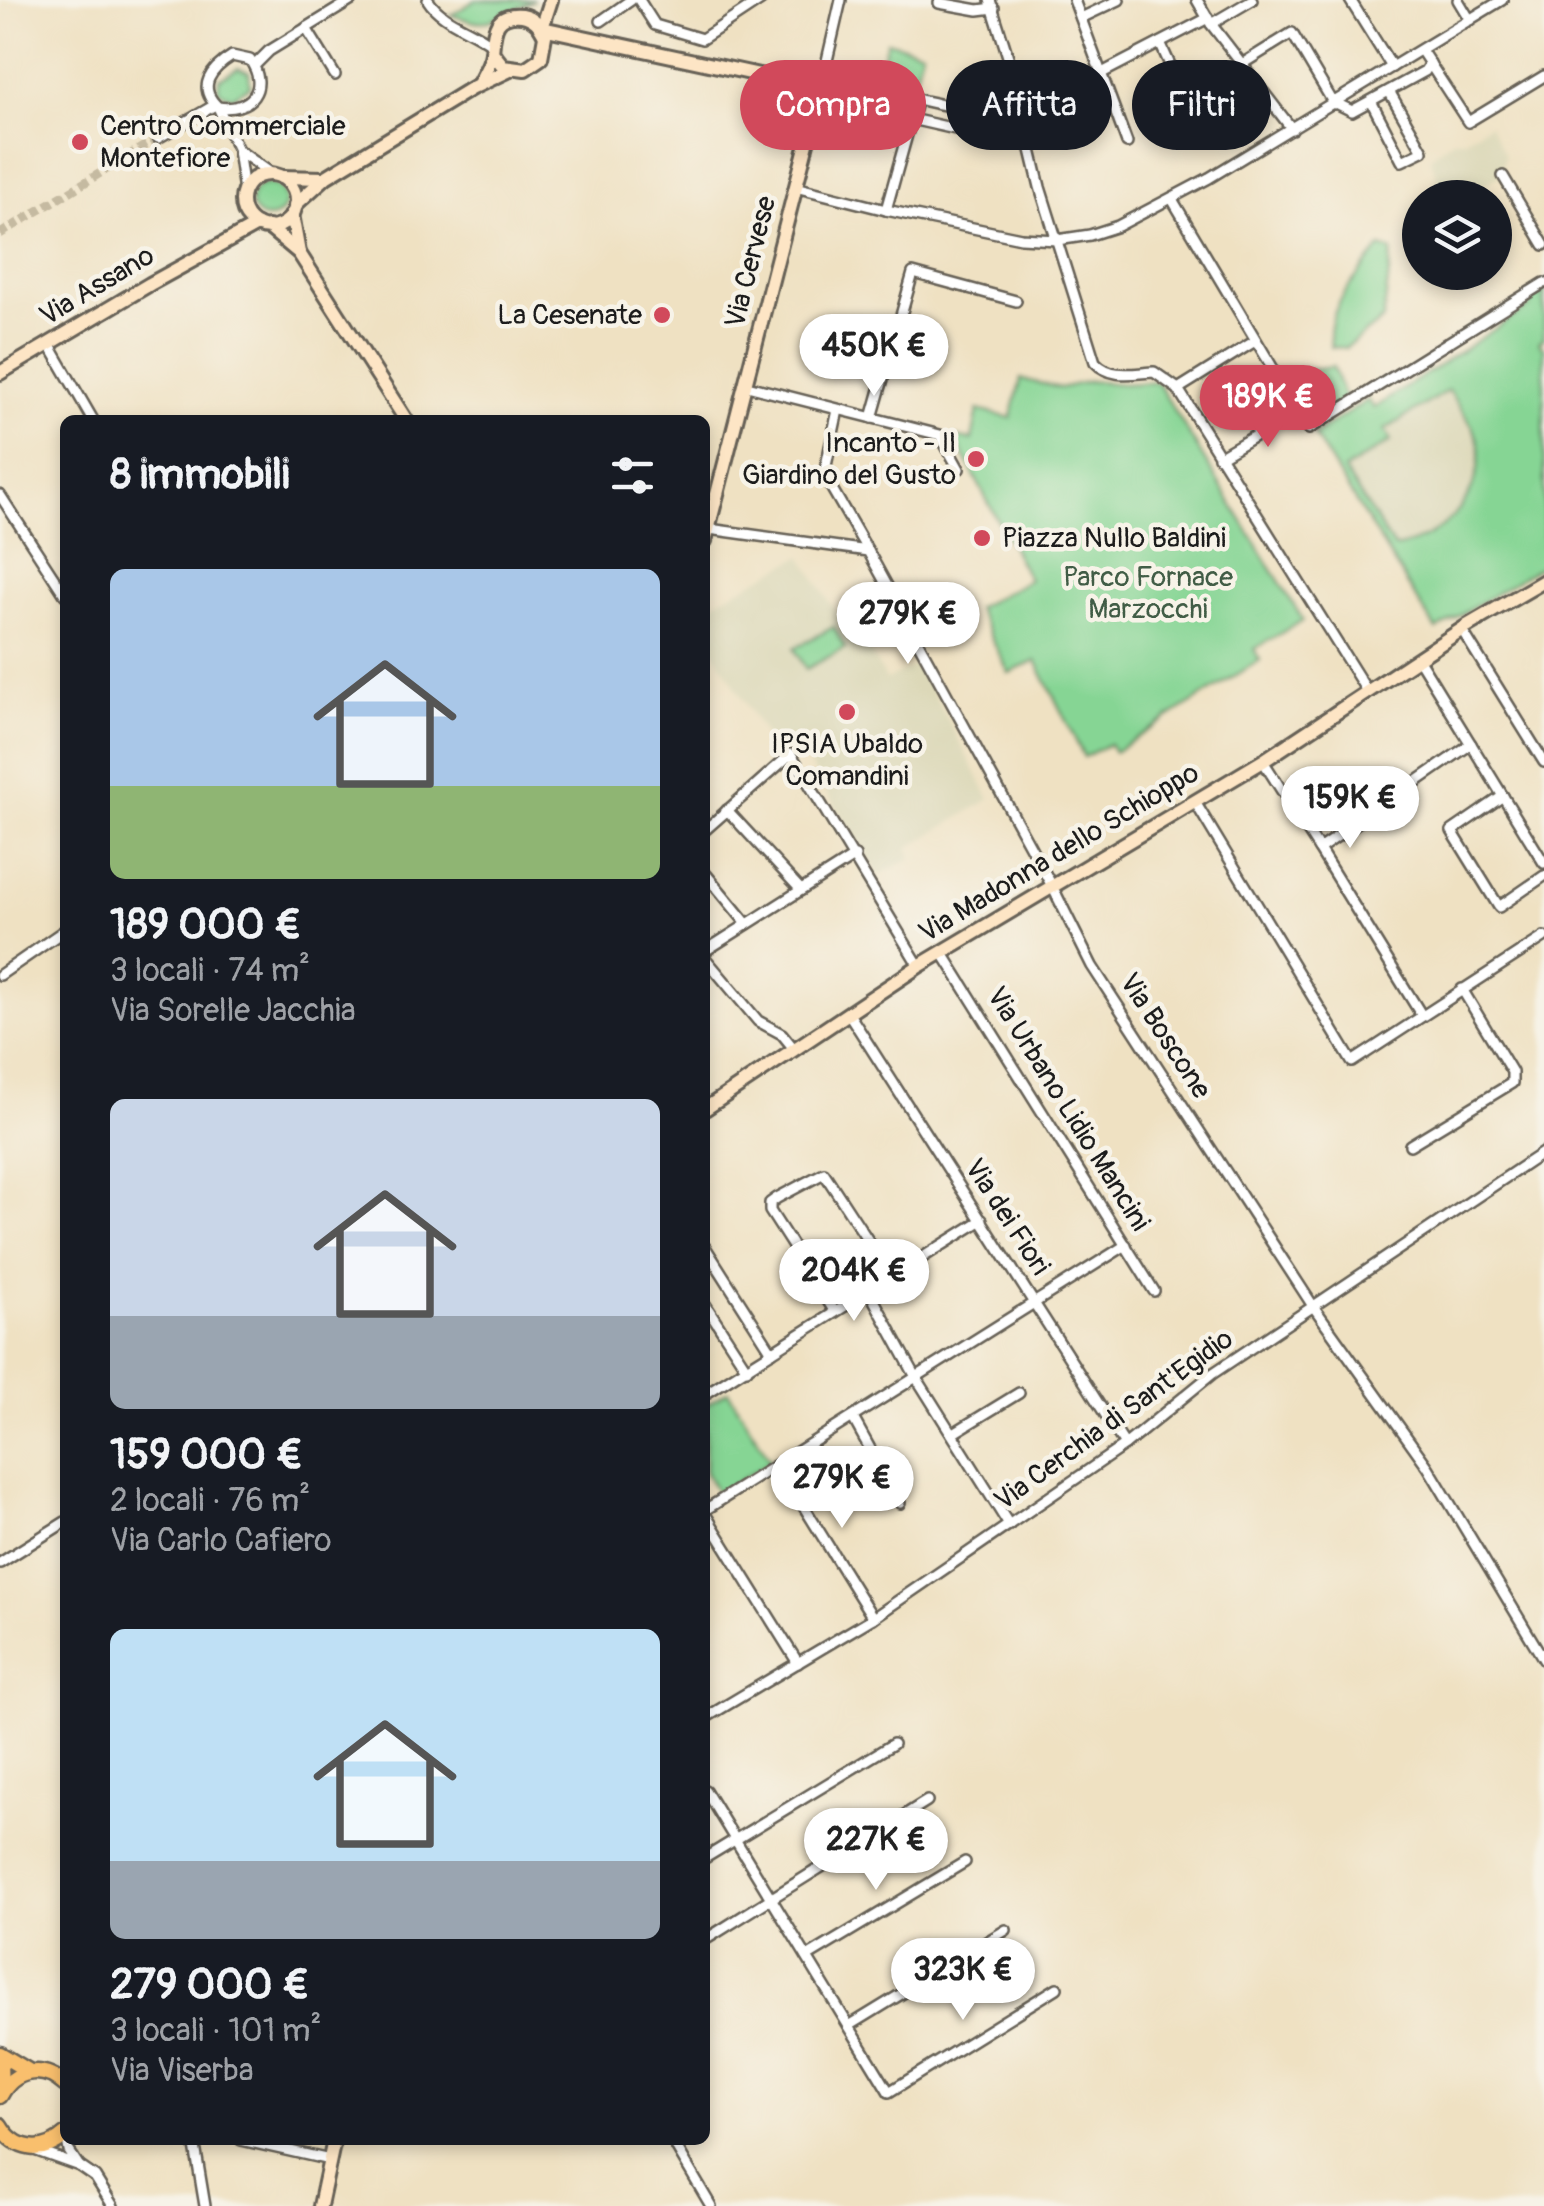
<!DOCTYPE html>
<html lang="it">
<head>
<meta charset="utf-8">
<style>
	:root { --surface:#171b24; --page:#242831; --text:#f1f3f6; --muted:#9ea1a6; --accent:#d1495b }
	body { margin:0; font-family:Pangolin,sans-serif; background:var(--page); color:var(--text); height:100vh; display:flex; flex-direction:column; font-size:38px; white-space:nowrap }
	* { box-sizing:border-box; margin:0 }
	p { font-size:32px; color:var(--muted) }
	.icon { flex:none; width:55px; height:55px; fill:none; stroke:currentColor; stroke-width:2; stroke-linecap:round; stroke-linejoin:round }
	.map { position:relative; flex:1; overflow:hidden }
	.sheet { position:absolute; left:60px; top:415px; width:650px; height:1730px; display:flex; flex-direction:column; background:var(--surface); border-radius:15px; box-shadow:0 5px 15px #0003 }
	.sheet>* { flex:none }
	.guide { position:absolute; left:740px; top:60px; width:652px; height:90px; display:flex; gap:20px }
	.tools { position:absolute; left:1402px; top:180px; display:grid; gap:20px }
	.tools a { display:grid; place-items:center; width:110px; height:110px; border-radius:50%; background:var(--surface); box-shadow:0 5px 15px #0003; font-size:50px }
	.price { position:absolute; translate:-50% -85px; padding:0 22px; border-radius:35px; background:#fff; color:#222; font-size:32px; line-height:65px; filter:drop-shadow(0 2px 5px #0008) }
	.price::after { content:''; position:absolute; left:50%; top:60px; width:30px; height:22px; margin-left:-15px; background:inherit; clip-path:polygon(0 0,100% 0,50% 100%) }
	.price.selected { background:var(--accent); color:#fff }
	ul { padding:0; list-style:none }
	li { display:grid; align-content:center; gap:20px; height:530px; padding:0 50px }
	li span { display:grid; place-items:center; height:310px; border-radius:15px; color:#555 }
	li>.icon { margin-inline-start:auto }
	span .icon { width:180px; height:180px; fill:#fffc; stroke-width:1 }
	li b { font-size:42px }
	h2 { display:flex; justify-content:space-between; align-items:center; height:120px; padding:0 50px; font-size:42px }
	.pill { padding:0 35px; border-radius:45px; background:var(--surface); box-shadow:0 5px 15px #0003; font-size:35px; line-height:90px }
	.pill.selected { background:var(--accent); color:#fff }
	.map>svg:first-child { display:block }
</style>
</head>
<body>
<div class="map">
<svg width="1544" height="2206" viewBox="0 0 1544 2206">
	<rect width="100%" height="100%" fill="#f7f3e8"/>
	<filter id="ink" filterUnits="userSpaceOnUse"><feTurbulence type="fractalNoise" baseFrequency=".01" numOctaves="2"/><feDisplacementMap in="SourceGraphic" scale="20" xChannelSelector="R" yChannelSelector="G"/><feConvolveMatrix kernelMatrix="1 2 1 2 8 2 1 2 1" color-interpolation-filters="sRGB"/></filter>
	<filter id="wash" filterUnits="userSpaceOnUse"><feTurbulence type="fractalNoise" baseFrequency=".0048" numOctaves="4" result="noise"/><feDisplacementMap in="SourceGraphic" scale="40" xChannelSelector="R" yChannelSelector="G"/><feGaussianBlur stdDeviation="2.25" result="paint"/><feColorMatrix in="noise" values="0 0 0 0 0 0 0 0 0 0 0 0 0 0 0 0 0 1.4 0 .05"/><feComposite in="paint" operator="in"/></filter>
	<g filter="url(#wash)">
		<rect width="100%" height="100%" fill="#efe1c2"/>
		<!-- built -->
		<g fill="#dcd8b8">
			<path d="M1489,124L1505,155L1500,175L1464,198L1445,197L1434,178L1437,176L1430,158L1443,146L1454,140L1465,139Z"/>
			<path d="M1447,390L1478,442L1476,470L1468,494L1453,517L1431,536L1394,548L1345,470L1391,441L1385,430Z"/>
			<path d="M802,556L844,626L854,621L886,680L918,664L990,799L908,848L912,858L879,875L796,743L776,754L705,636L709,605Z"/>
		</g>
		<!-- green -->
		<g fill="#86d594" stroke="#517858" stroke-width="2.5" fill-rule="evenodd">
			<path d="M476,0H534L489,21L474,22L451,15Z"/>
			<path d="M887,41L922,51L904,121L868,110Z"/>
			<path d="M238,68L249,72L250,86L232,97L218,90L219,79Z"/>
			<circle cx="268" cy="201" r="17"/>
			<path d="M1381,247L1392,251L1383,319L1346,348L1331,347C1324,308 1358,276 1381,247Z"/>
			<path d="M1544,289V338L1539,342L1544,349V564L1436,630L1314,435L1368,400L1374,408L1530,306L1528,300ZM1448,390C1457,405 1478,429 1479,446C1483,497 1442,539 1394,548L1344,470L1391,441L1385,430Z"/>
			<path d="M1333,367L1347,404L1313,421L1285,380L1298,372Z"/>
			<path d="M1021,379L1060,388L1090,381L1123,384L1157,382L1303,620L1254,649L1260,660L1114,752L1109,744L1084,757L1036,661L1009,673L976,608L1029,580L954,437L972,440L978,410L1011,418Z"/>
			<path d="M834,627L845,648L806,669L794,648Z"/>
			<path d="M728,1391L771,1461L718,1494L705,1472V1405Z"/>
		</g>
	</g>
	<g filter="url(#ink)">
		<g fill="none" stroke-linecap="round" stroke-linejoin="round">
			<!-- street-tunnel -->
			<path stroke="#c5baa1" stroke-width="9" stroke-dasharray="9 4.5" stroke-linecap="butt" d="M0,234L158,138"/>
			<defs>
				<g id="street">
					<path d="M428,0C442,22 470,28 491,44"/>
					<path d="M639,0L655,25L702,39L761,0"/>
					<path d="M990,0L1010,63L1040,187L1095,362C1111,379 1133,373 1154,372L1178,389L1367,691"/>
					<path d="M1074,0L1127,143"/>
					<path d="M1197,0L1211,24L1292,129"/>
					<path d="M1350,0L1392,67"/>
					<path d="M1458,0L1470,20"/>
					<path d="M939,3L978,10L994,8"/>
					<path d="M1081,18L1119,0"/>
					<path d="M601,21L631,0"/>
					<path d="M1211,24L1252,0"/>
					<path d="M306,28L335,75"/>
					<path d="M1160,43L1182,91"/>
					<path d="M1421,50L1468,122L1544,76"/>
					<path d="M232,56L250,60C270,89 250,112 218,107C196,87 211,69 232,56Z"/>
					<path d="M1242,64L1292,33L1334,104"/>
					<path d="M254,66L269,51L352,0"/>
					<path d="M1100,74L1208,18"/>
					<path d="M1371,101L1402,161L1423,151L1389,91"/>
					<path d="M1336,103L1352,111L1425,71L1430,63"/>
					<path d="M817,104L841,0"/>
					<path d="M218,107L238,150L244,191"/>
					<path d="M911,119L964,131L969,112"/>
					<path d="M158,138L215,105"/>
					<path d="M238,150L272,174"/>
					<path d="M1503,176L1544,245"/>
					<path d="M795,187L886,210L1021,238L1057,240L1090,235L1118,226L1209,178L1502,0"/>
					<path d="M1172,199L1309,429L1544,283"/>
					<path d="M886,210L917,99C954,108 982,114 1019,105"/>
					<path d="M49,344L93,420"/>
					<path d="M747,386L940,435L959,469"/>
					<path d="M1178,389L1255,341"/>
					<path d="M838,410L824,475L868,551"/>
					<path d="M872,418L913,273L1016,301"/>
					<path d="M1219,457L1297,411"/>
					<path d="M0,495L65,595"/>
					<path d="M709,529L868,551L1052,886L1092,966L1313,1306L1428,1467L1544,1660"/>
					<path d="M1462,630L1544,762"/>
					<path d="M1418,658L1544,863"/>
					<path d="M1263,761L1319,849L1471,744"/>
					<path d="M1503,796L1452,831L1499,907L1544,876"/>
					<path d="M1195,802L1352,1062L1544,937"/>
					<path d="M727,810L801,890"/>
					<path d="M705,830L791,754L919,966"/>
					<path d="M1319,849L1422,1016"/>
					<path d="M705,873L747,924"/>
					<path d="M705,951L855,856"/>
					<path d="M942,952L1154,1291"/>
					<path d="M705,958L758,1021L782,1034L795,1050"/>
					<path d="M0,975L65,930"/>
					<path d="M849,1014L1125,1445"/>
					<path d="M1410,1145L1512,1083V1072L1462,989"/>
					<path d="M705,1247L772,1352"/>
					<path d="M869,1291L916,1377L1009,1525"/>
					<path d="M705,1304L747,1369"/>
					<path d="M835,1312L770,1211V1203L777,1198L824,1173L892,1277"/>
					<path d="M705,1394L982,1220"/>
					<path d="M853,1418L900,1503"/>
					<path d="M952,1434L1019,1393"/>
					<path d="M778,1465L873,1618"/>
					<path d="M705,1510L1126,1245"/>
					<path d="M705,1514L798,1663"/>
					<path d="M0,1563L65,1522"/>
					<path d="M705,1718L873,1618L1125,1445L1212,1374L1544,1152"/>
					<path d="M705,1790L889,2092L1057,1988"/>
					<path d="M705,1858L893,1744"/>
					<path d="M708,1938L927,1801"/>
					<path d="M807,1957L965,1862"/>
					<path d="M849,2026L1006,1930"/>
					<path d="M194,2140L205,2206"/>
					<path d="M241,2140L330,2160"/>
					<path d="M672,2140L711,2206"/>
					<path d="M37,2151L79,2166L69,2151L67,2140"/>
					<path d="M79,2166L95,2177L113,2206"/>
				</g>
				<g id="secondary">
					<path d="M551,0L542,28L801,84L812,94L816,108L705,541"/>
					<path d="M479,84C483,75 491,63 492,53C494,35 492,12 522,15C534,17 540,25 545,36L541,58L525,69L503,66L492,52"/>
					<circle cx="269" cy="201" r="27"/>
					<path d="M281,177L324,178"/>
					<path d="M295,205L326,177L472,88L512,69"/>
					<path d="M292,214L299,253"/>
					<path d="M268,227L299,253L406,420"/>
					<path d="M0,373L150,284L257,225"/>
					<path d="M705,1109L919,966L1263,761L1467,626L1544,581"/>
					<path d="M320,2206L334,2140"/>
				</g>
				<g id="primary">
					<path d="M0,2054L30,2072"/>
					<path d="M0,2061L1,2092"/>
					<path d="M0,2096C14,2069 43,2064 65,2085"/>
					<path d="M0,2125C15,2151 43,2155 65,2135"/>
				</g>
			</defs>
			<!-- street casing -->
			<use href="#street" stroke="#666156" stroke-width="14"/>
			<!-- secondary casing -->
			<use href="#secondary" stroke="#666156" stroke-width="18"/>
			<!-- primary casing -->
			<use href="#primary" stroke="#666156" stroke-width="19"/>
			<!-- street -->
			<use href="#street" stroke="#fff" stroke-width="9"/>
			<!-- secondary -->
			<use href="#secondary" stroke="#fde5c5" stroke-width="12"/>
			<!-- primary -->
			<use href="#primary" stroke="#f9bf6d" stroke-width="14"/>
		</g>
	</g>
	<!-- markers -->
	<g fill="#d1495b" stroke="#f7f3e8" stroke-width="4">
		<circle cx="80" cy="142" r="10"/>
		<circle cx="662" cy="315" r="10"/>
		<circle cx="976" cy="459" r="10"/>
		<circle cx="982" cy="538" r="10"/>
		<circle cx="847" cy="712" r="10"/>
	</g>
	<g text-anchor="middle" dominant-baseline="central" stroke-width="9" stroke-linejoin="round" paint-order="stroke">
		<!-- poi labels -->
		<g font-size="28" fill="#1c1c1c" stroke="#f7f3e8" text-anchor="start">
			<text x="100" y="126">Centro Commerciale<tspan x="100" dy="32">Montefiore</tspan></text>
			<text x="642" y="315" text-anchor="end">La Cesenate</text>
			<text x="956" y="443" text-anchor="end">Incanto - Il<tspan x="956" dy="32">Giardino del Gusto</tspan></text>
			<text x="1002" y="538">Piazza Nullo Baldini</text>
			<text x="847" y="744" text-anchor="middle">IPSIA Ubaldo<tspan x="847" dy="32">Comandini</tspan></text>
		</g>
		<!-- street labels -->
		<g font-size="28" fill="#1c1c1c" stroke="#f7f3e8">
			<text transform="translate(751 262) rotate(-76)">Via Cervese</text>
			<text transform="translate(97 286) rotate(-31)">Via Assano</text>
			<text transform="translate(1059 853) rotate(-31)">Via Madonna dello Schioppo</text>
			<text transform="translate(1165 1036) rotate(57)">Via Boscone</text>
			<text transform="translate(1068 1109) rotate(58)">Via Urbano Lidio Mancini</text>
			<text transform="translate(1007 1217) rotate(57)">Via dei Fiori</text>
			<text transform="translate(1114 1420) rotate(-36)">Via Cerchia di Sant'Egidio</text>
		</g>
		<!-- park labels -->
		<g font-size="28" fill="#415d46" stroke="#f7f3e8">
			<text x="1148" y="577">Parco Fornace<tspan x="1148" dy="32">Marzocchi</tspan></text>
		</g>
	</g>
</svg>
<div class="tools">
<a><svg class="icon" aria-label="layers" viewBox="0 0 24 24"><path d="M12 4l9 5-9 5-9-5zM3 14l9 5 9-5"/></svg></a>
</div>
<b class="price" style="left:874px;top:399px">450K €</b>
<b class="price selected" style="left:1268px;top:450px">189K €</b>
<b class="price" style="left:908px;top:667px">279K €</b>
<b class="price" style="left:1350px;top:851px">159K €</b>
<b class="price" style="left:854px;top:1324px">204K €</b>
<b class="price" style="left:842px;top:1531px">279K €</b>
<b class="price" style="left:876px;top:1893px">227K €</b>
<b class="price" style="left:963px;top:2023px">323K €</b>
<div class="guide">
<a class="pill selected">Compra</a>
<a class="pill">Affitta</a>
<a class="pill">Filtri</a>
</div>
<section class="sheet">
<h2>8 immobili<svg class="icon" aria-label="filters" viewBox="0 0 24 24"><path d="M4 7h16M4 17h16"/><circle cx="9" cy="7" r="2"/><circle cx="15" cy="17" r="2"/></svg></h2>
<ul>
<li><span style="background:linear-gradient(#a9c7e8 70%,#8fb573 0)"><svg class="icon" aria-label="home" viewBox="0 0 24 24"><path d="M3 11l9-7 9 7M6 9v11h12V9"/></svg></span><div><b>189 000 €</b><p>3 locali · 74 m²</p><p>Via Sorelle Jacchia</p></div></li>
<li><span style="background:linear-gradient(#c9d6e8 70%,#9aa5b1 0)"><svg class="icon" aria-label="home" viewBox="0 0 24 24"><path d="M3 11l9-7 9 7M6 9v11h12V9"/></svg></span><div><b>159 000 €</b><p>2 locali · 76 m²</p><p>Via Carlo Cafiero</p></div></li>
<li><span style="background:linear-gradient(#bfe0f5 75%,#9aa5b1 0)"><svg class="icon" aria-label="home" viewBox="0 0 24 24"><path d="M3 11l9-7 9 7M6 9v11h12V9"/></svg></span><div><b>279 000 €</b><p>3 locali · 101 m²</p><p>Via Viserba</p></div></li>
</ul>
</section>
</div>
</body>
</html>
